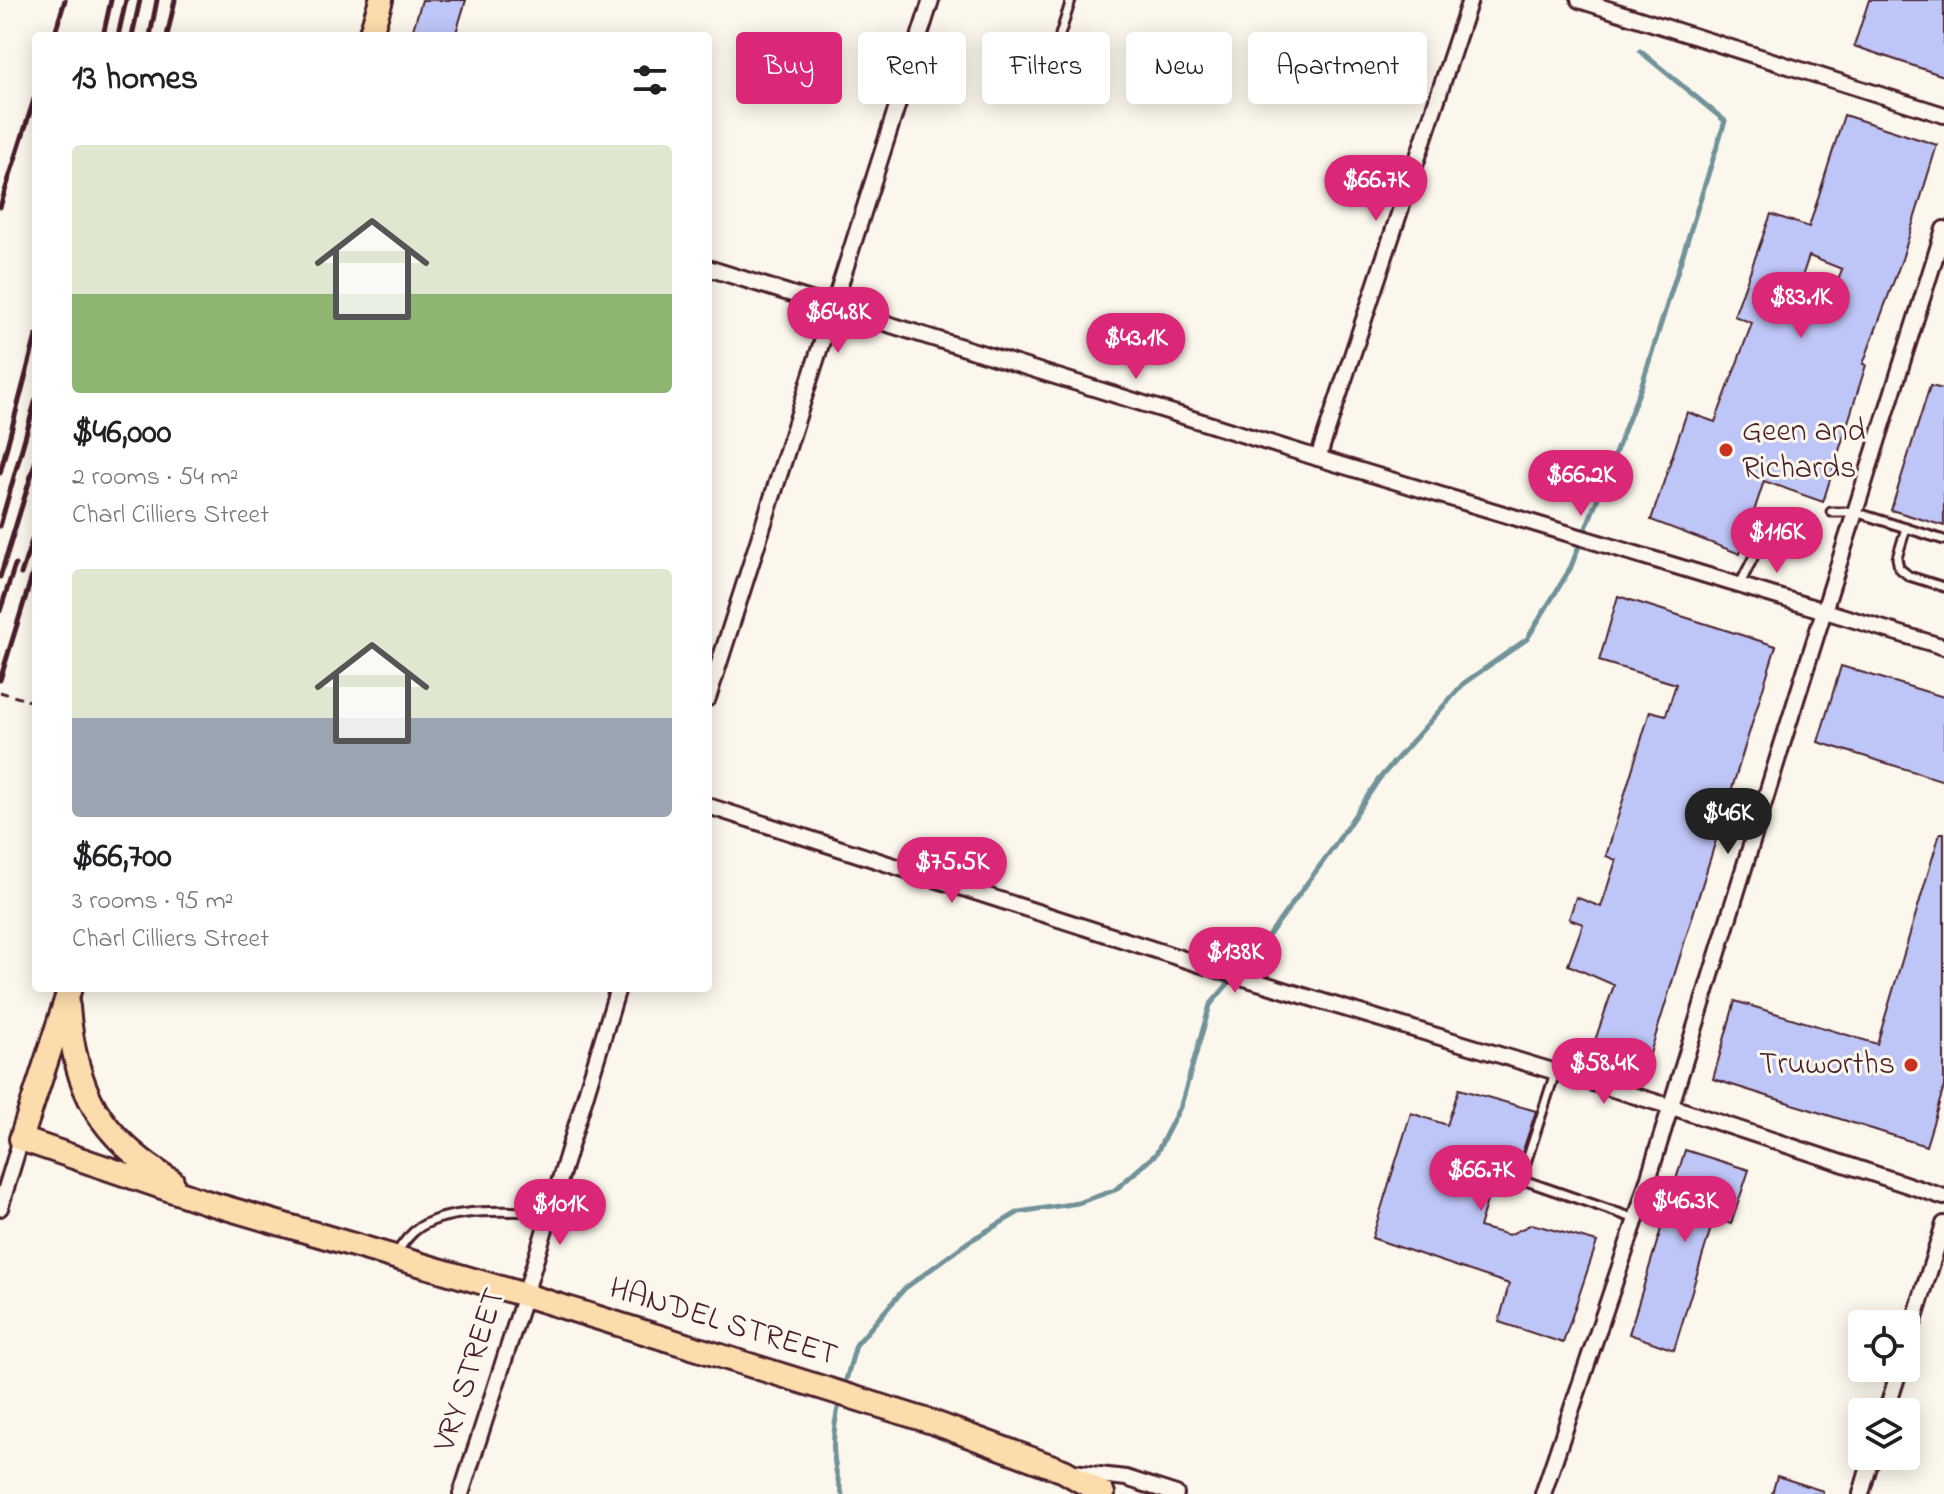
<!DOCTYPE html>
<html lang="en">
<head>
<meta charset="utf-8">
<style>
	:root { --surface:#fff; --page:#f6f6f6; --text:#202124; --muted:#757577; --accent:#db2777 }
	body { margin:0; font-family:"Indie Flower",sans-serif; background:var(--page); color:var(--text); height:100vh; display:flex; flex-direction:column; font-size:30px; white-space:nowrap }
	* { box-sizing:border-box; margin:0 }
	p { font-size:26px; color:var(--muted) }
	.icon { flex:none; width:44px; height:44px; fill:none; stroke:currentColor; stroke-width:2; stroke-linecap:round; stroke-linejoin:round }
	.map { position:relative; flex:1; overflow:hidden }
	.details { position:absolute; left:32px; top:32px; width:680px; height:960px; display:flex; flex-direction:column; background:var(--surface); border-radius:8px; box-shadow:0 4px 20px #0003 }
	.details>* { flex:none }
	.guide { position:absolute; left:736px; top:32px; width:760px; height:72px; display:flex; gap:16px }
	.tools { position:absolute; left:1848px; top:1310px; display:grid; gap:16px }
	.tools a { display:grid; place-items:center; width:72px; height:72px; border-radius:8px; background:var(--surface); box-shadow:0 4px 20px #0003; font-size:40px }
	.price { position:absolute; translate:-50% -68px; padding:0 18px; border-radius:28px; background:var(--accent); color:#fff; font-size:26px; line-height:52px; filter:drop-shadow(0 2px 4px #0008) }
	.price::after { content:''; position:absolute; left:50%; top:48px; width:24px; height:18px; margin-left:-12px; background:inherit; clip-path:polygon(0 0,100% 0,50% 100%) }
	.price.selected { background:#222; color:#fff }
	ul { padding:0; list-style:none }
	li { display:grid; align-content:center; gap:16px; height:424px; padding:0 40px }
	li span { display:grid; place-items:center; height:248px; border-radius:8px; color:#555 }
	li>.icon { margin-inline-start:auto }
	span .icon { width:144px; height:144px; fill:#fffc; stroke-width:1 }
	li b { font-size:34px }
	h2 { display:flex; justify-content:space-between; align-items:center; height:96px; padding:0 40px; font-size:34px }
	.chip { padding:0 28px; border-radius:8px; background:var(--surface); box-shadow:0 4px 20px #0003; font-size:28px; line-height:72px }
	.chip.selected { background:var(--accent); color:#fff }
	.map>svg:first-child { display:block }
</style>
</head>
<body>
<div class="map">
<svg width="1944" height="1494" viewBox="0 0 1944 1494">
	<rect width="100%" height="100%" fill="#fbf7ec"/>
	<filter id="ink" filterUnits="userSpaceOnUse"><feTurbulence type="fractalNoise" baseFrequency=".0125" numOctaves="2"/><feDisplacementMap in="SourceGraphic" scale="16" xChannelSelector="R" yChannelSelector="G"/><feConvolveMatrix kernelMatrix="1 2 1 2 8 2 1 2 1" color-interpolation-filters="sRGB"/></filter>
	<g filter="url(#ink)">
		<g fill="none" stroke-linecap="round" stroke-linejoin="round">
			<!-- stream -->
			<g stroke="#729299" stroke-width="5">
				<path d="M844,1387L856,1345L904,1289L968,1242L1019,1212L1078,1203L1115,1190L1156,1154L1181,1105L1210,1005L1266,939L1333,848L1379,779L1464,683L1527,639L1570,569L1641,387L1725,121L1640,51"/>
				<path d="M840,1400C831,1434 831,1460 842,1494"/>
			</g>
		</g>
		<!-- building -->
		<g fill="#bec6f7" stroke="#4a1f2b" stroke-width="2" fill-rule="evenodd">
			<path d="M422,0H466L455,36H411Z"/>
			<path d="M1869,0H1944V76L1854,46Z"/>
			<path d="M1844,115L1937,145L1902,259L1863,364L1866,365L1823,502L1764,481L1740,554L1651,520L1687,412L1715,422L1752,323L1734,316L1771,214L1809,227ZM1809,256L1842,269L1824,323L1790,312Z"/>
			<path d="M1930,386L1944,389V526L1891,510Z"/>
			<path d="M1618,596L1776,646L1644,1073L1590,1055L1614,985L1568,965L1583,924L1569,919L1576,897L1601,907L1616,860L1606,856L1650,711L1666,715L1676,684L1599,661Z"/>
			<path d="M1841,666L1944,697V781L1818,742Z"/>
			<path d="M1940,833H1944V1087L1926,1146L1713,1079L1735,1001L1877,1044Z"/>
			<path d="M1459,1089L1536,1111L1520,1159L1501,1154L1479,1227L1509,1235L1532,1224L1597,1242L1563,1343L1499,1322L1509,1284L1372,1238L1411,1113L1447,1125Z"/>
			<path d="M1685,1150L1749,1170L1731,1224L1714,1218L1674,1350L1629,1334Z"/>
			<path d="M1777,1476L1823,1491V1494H1772Z"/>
		</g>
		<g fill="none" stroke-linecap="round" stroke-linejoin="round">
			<defs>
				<g id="lane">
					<path d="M1060,35L1071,0"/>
					<path d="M1831,512H1855L1944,540"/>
					<path d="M1906,528L1897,558L1899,568L1909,576L1944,587"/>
					<path d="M1740,584L1753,558"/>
					<path d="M1555,1073L1525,1166L1523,1174L1526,1181L1636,1219"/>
					<path d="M395,1255C402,1245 409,1234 420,1227C452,1207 514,1211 550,1213"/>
				</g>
				<g id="street">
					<path d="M1579,0L1944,115"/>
					<path d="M708,268L1318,458L1944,647"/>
					<path d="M1318,458L1470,0"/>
					<path d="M708,698L931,0"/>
					<path d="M708,806L1208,967L1672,1107L1944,1197"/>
					<path d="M0,1208L21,1139"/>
					<path d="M1906,1347L1944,1224"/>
					<path d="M1886,1412L1900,1368"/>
					<path d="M1073,1472L1126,1478L1176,1494"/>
					<path d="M461,1494L525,1295L618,988"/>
					<path d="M1543,1494L1636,1219L1780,751L1944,229"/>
					<path d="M1861,1494L1872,1456"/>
				</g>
				<g id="primary">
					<path d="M370,36L381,0"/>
					<path d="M70,988L21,1139L206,1202L525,1295L932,1422L1064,1471L1103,1494"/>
					<path d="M68,1007C75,1092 99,1136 172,1181"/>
				</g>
			</defs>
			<!-- lane casing -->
			<use href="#lane" stroke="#4a1f2b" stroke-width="13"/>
			<!-- street casing -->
			<use href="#street" stroke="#4a1f2b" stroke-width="20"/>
			<!-- primary casing -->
			<use href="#primary" stroke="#4a1f2b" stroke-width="28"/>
			<!-- path -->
			<path stroke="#4a1f2b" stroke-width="3" stroke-dasharray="8 6" stroke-linecap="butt" d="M0,692L36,703"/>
			<!-- lane -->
			<use href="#lane" stroke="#fbf7ec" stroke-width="7"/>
			<!-- street -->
			<use href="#street" stroke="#fbf7ec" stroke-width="14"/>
			<!-- primary -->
			<use href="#primary" stroke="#fcdcac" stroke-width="22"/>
			<!-- rail -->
			<g stroke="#4a1f2b" stroke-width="5">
				<path d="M54,36L65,0"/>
				<path d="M103,36L111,0"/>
				<path d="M118,36L126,0"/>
				<path d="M132,36L140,0"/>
				<path d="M150,36L157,0"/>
				<path d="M167,36L175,0"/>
				<path d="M0,207L36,93"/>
				<path d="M0,473L36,336"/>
				<path d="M0,526L36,399"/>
				<path d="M21,574L36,528"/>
				<path d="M0,577L36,460"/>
				<path d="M0,611L15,565"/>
				<path d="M0,680L36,563"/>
			</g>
		</g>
	</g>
	<!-- markers -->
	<g fill="#c8321e" stroke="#fbf7ec" stroke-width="3">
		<circle cx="1726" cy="450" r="8"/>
		<circle cx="1911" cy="1065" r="8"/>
	</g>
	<g text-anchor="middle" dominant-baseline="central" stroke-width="6" stroke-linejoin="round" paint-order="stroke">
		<!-- poi labels -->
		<g font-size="32" fill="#4a1f2b" stroke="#fbf7ec" text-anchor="start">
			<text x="1742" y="432">Geen and<tspan x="1742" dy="37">Richards</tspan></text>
			<text x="1895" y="1065" text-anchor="end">Truworths</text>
		</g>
		<!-- street labels -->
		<g font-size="32" fill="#4a1f2b" stroke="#fbf7ec">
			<text transform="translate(723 1323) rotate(17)">HANDEL STREET</text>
			<text transform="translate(471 1370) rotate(-72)">VRY STREET</text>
		</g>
	</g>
</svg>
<div class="tools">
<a><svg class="icon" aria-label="locate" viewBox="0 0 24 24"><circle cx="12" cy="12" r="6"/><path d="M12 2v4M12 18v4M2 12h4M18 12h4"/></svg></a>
<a><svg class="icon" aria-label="layers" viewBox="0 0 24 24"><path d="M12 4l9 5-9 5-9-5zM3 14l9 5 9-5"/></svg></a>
</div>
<b class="price" style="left:1376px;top:223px">$66.7K</b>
<b class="price" style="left:1801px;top:340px">$83.1K</b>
<b class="price" style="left:838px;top:355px">$64.8K</b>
<b class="price" style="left:1136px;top:381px">$43.1K</b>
<b class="price" style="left:1581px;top:518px">$66.2K</b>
<b class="price" style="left:1777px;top:575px">$116K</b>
<b class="price selected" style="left:1728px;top:856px">$46K</b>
<b class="price" style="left:952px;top:905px">$75.5K</b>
<b class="price" style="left:1235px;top:995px">$138K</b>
<b class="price" style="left:1604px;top:1106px">$58.4K</b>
<b class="price" style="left:1481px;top:1213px">$66.7K</b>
<b class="price" style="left:1685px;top:1244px">$46.3K</b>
<b class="price" style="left:560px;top:1247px">$101K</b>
<div class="guide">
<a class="chip selected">Buy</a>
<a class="chip">Rent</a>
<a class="chip">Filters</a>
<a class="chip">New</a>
<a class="chip">Apartment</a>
</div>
<section class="details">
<h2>13 homes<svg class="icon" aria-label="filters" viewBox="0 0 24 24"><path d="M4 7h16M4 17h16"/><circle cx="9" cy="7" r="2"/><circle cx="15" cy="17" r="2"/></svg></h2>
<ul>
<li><span style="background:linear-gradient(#dfe7d0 60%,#8fb573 0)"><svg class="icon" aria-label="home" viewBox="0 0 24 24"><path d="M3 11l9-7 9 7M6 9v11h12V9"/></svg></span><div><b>$46,000</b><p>2 rooms · 54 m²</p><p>Charl Cilliers Street</p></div></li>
<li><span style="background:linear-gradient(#dfe7d0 60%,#9aa5b1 0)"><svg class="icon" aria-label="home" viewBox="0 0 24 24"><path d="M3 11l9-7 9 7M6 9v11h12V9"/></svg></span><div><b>$66,700</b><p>3 rooms · 95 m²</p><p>Charl Cilliers Street</p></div></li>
</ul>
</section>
</div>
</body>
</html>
